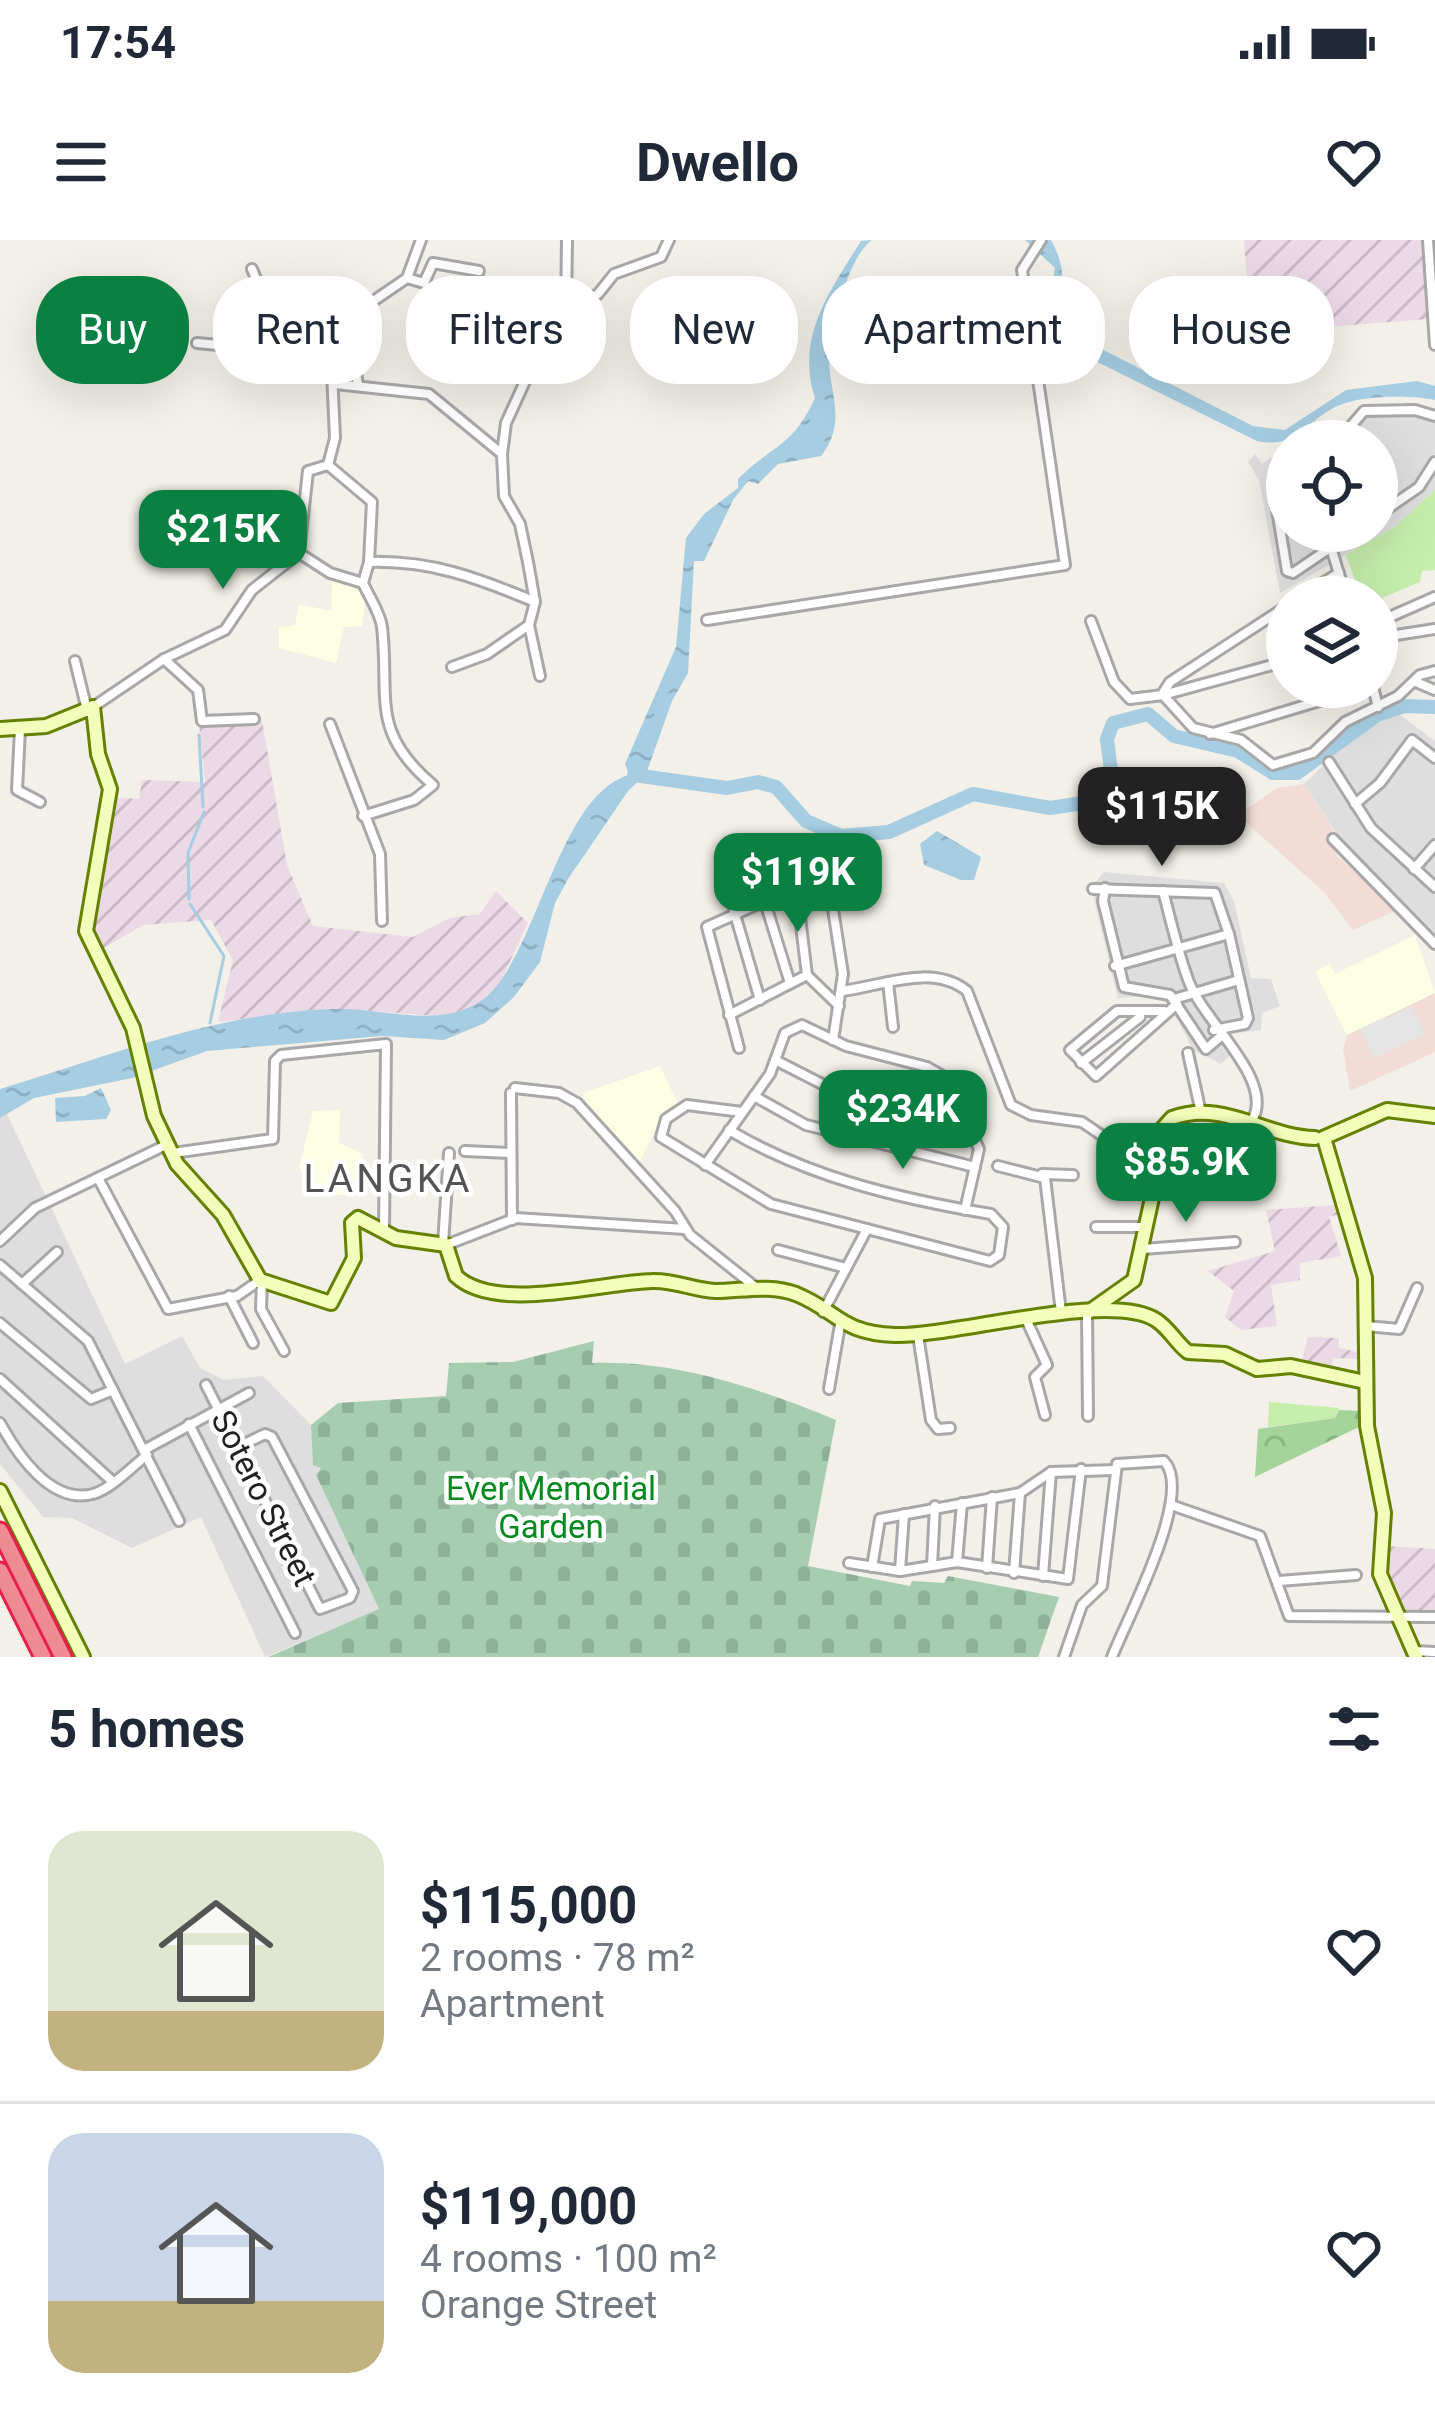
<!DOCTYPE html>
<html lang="en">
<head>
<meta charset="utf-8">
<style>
	:root { --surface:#fff; --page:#f2f2f3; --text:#1f2937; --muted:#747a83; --line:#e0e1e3; --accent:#0b8043 }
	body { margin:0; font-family:Roboto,sans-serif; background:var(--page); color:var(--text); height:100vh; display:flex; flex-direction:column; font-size:45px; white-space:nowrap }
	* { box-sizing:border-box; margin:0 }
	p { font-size:39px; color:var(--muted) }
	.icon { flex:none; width:66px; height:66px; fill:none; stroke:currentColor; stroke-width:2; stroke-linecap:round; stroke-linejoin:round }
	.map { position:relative; height:1417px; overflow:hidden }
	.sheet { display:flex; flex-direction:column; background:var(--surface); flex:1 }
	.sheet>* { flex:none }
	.top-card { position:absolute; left:36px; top:36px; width:1365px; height:108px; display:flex; gap:24px }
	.buttons { position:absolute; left:1266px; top:180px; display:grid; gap:24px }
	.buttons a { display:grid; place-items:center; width:132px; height:132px; border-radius:50%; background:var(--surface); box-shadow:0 12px 48px #0002; font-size:60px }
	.price { position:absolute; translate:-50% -102px; padding:0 27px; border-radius:24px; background:var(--accent); color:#fff; font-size:39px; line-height:78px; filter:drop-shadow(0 3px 6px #0008) }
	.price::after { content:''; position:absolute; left:50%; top:72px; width:36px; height:27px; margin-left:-18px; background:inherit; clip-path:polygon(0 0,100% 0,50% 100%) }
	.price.current { background:#222; color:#fff }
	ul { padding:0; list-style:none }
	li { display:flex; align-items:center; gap:36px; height:300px; padding:0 48px }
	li+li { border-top:3px solid var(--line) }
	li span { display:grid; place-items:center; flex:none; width:336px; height:240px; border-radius:36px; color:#555 }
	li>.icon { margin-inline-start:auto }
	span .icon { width:144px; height:144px; fill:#fffc; stroke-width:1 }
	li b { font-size:51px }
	h2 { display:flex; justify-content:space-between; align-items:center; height:144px; padding:0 48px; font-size:51px }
	.tag { padding:0 42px; border-radius:48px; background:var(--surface); box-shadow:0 12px 48px #0002; font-size:42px; line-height:108px }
	.tag.current { background:var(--accent); color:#fff }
	.status { display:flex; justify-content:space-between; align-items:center; height:84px; padding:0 60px; background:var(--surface); direction:ltr }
	.status svg { height:33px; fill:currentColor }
	header { display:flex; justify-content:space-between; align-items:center; height:156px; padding:0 48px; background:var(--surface); font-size:54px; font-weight:700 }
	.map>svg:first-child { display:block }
</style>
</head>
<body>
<div class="status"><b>17:54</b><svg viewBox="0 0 49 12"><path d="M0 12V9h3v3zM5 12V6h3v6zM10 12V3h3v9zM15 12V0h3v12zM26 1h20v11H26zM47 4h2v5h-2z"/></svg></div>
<header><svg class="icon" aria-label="menu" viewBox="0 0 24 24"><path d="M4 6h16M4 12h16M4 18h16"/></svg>Dwello<svg class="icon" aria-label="heart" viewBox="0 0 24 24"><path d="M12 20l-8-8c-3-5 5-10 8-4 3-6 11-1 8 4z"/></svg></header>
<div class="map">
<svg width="1435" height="1417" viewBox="0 0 1435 1417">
	<defs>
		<pattern id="industrial-furrows" width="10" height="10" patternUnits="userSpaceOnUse" patternTransform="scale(3)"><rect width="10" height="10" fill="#ecd9e6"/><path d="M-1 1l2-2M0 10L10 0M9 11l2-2" fill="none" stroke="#cabac5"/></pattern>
		<pattern id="forest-crowns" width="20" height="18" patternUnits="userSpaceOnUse" patternTransform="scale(3)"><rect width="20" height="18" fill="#a4d49a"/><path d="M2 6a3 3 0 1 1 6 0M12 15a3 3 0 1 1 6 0" fill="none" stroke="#8db684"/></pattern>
		<pattern id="cemetery-stones" width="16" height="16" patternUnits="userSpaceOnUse" patternTransform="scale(3)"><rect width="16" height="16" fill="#a7cdb1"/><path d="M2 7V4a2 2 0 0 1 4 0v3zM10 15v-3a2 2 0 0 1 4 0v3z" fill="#8fb098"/></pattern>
		<pattern id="water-ripples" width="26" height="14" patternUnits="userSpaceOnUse" patternTransform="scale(3)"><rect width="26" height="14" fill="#a6cde2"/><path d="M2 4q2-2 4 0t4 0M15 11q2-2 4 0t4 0" fill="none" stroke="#8fb0c2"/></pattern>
	</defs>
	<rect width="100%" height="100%" fill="#f2f0e8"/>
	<!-- residential -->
	<g fill="#dfdede">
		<path d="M1416,168L1435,174V250L1396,286L1280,353L1259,240L1248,222L1255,214L1262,224L1287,207V291H1377V201H1334L1351,188L1361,169Z"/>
		<path d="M1399,474L1435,501V695L1348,612L1304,544L1359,491Z"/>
		<path d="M1104,632L1224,643L1234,661L1251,738L1271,739L1280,766L1262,773L1261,790L1223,795L1236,810L1221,824L1193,810L1169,763L1151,756L1118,758L1091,647Z"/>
		<path d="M7,874L125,1124L182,1096L200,1128L224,1140L263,1136L311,1185L322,1228L379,1370L265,1417L201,1277L132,1308L72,1278L43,1277L0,1224V878Z"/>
	</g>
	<!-- commercial -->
	<g fill="#f3dbd6">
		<path d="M1304,544L1338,598L1331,605L1339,618L1399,669L1353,690L1325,653L1238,575L1277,548Z"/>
		<path d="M1435,753V812L1350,851L1343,809L1347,795Z"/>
	</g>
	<!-- industrial -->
	<g fill="url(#industrial-furrows)">
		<path d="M1244,0H1422L1428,79L1251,93Z"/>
		<path d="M262,480L287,625L313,686L413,697L450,678L480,674L496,651L528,683L499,745L484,759L463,772L438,776L331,768L218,782L233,720L211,680L143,685L99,711L89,693L113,557L139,559L142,540L205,542L199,484Z"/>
		<path d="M1335,965L1339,974L1329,977L1341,1016L1300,1023V1040L1271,1045L1277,1086L1241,1090L1225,1077L1234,1051L1208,1031L1275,1011L1266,970Z"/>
		<path d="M1308,1097L1339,1098V1108L1361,1113V1119L1333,1118L1332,1131L1301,1125Z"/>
		<path d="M1386,1306L1435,1309V1373L1399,1372L1387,1341Z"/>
	</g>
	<!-- education -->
	<g fill="#fcffe4">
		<path d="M332,337L359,344L366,359L362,386L344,387L336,423L279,408V387L295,385L299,364L331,371Z"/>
		<path d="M1415,695L1435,753L1347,795L1315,731L1330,724L1335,734Z"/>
		<path d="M660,826L678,864L660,881L638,925L595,895L583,853Z"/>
		<path d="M340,870L339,903L363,914L364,954L317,956L299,928L313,871Z"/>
	</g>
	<!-- grass -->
	<g fill="#c5eeab">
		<path d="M1435,250V330L1422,331L1420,342L1377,360L1361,357L1346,315L1396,286Z"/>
		<path d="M1269,1162L1339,1168L1335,1178L1268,1187Z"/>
	</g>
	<!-- forest -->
	<path fill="url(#forest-crowns)" d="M1339,1170L1362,1171L1363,1185L1255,1237L1258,1189L1335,1178Z"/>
	<!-- cemetery -->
	<path fill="url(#cemetery-stones)" d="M594,1101L592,1123C676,1120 758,1148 836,1180L808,1326L910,1346L912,1341L944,1343L948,1336L1059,1357L1038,1417H268L379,1369L316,1235L321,1228L313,1225L311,1185L338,1163L446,1156L449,1123L513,1122Z"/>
	<!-- parking -->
	<path fill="#e5e5e5" d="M1412,766L1425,794L1373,818L1360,790Z"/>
	<!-- water -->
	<g fill="url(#water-ripples)">
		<path d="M872,0C849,16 834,79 830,106C824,147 851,178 821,216L778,224L758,244L748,241L733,260L704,321H694L688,433L672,461L646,534L628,551L568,639L555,663L540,722L514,757L485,783L444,800L382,796L207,811L132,838L34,858L0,878V849C110,816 213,774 329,769C379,766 439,791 482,760C536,722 557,555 629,535L625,524L676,407L686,298L704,274L738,248V239C773,204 792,208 815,158C795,97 830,51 861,1Z"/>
		<path d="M1025,0H1051C1063,23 1066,38 1056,63L1072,94L1253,186L1285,190L1346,150L1417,141L1435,146V160C1411,155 1363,155 1340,165C1307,178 1298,210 1257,201L1073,110L1047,71L1055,28Z"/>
		<path d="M937,591L981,617L974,640H961L924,625L920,604Z"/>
		<path d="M101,848L111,870L106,879L56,882L55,858L85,856Z"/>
	</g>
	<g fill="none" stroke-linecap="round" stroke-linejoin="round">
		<!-- stream -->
		<g stroke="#a6cde2" stroke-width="3">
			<path d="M199,495L203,567"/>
			<path d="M189,659L188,613L204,572"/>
			<path d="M190,664L224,716L210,783"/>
		</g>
		<!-- river -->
		<path stroke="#a6cde2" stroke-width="14" d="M634,535L727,548L758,542L776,547L806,581L841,596L889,592L973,554L1050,568L1090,562L1113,546L1107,499L1113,483L1148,474L1174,496L1238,511L1273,533H1297L1377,475L1404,466L1435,467"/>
		<defs>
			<g id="street">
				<path d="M1428,0L1435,105"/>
				<path d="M252,29L272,77L332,132L335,198L328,225"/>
				<path d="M407,38L424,43L433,23L479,31"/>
				<path d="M566,71L598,54L614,34L661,17L669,0"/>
				<path d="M500,89L537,115L570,128"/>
				<path d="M197,103L260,109L289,121L312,115"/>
				<path d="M335,144L429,154L502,214L506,183L537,115L566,71L567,0"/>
				<path d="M358,145L347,79L407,38L421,0"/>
				<path d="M1338,201L1364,171L1415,170L1435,176"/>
				<path d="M502,214L504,256L520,284L528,322L535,362L529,385L540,436"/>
				<path d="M1287,235L1273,245L1287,331L1293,333L1355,291"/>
				<path d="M1377,276L1419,247L1435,222"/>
				<path d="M1326,291L1346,357"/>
				<path d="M299,313L308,231L328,225L372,262L369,322L363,343C369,357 380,372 382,387C390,458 369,491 433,545L414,560L363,576"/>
				<path d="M299,313L330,333L363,343"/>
				<path d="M369,322C430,320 478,338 533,361"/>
				<path d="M1300,357L1339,333"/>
				<path d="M707,380L1065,325L1022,30L1041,0"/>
				<path d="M1091,381L1114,442L1130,459L1163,455L1287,421"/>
				<path d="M1385,396V379L1435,357"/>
				<path d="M1377,398L1435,389"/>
				<path d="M164,419L198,450L202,481L254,479"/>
				<path d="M75,421L87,470"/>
				<path d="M452,427L487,414L529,385"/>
				<path d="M1416,442L1435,450"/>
				<path d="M1373,447L1378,467"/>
				<path d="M1163,453L1170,442L1287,366"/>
				<path d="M1163,455L1193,488L1241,500L1273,525L1313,513L1345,482L1398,456L1420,435L1435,431"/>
				<path d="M93,467L164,419L225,390L252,350L299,313"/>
				<path d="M330,484L380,614L382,681"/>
				<path d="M20,489L17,550L40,562"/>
				<path d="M1210,494L1346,453V447"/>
				<path d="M1329,522L1371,588L1435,647"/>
				<path d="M1355,564L1380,543L1412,500L1435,518"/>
				<path d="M1333,599L1435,704"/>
				<path d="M1414,629L1435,605"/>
				<path d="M827,630L843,734L833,800"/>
				<path d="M796,644L807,735"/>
				<path d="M1105,648L1103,661L1124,747L1170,755L1206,809L1220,797"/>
				<path d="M1093,649L1215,653L1229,694"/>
				<path d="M1163,651C1171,681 1178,713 1189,742C1204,782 1276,841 1252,880"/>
				<path d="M764,659L790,743"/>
				<path d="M734,671L760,760"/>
				<path d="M1115,726L1229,694L1248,778L1245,784L1214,790"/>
				<path d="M888,742L893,787"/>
				<path d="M842,751C882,746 932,723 967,751L1011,865L1031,875L1082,882L1151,929"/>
				<path d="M1174,759L1239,740"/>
				<path d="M1164,771H1117L1070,810L1096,836L1177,764"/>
				<path d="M729,775L807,735L839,766"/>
				<path d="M739,808L707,687L843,626"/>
				<path d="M1188,813L1201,873"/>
				<path d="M777,821L826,846L967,880"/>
				<path d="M1081,823L1140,777"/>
				<path d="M515,848L559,853L577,863L675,971L690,995L754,1046"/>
				<path d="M511,853L512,980"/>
				<path d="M754,856L806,885L975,927"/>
				<path d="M729,890C808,937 900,959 991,974L1003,987L999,1015L990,1021L771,964L661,897L666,879L687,865L742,872"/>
				<path d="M465,911L511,913"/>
				<path d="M173,913L273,899L275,821L281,815L386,804L384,991"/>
				<path d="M705,925L770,834L785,793L802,785L846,806L927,827L948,839L979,909L965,970"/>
				<path d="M998,926L1045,938L1061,1072"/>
				<path d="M1042,934L1073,935"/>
				<path d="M98,938L168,1069L237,1056L260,1040"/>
				<path d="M1153,951L1219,941"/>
				<path d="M1096,987H1147"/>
				<path d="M0,1001L35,968L168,904"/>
				<path d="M443,1004L449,913"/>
				<path d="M446,1005L516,978L685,989"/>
				<path d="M1143,1009L1235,1002"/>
				<path d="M778,1010L846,1028"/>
				<path d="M0,1025L88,1101L179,1281"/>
				<path d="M262,1041L261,1069L284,1111"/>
				<path d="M22,1044L57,1012"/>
				<path d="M229,1056L253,1103"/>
				<path d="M823,1072L867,989"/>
				<path d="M1087,1072L1088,1176"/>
				<path d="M1026,1079L1047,1125L1035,1137L1045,1175"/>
				<path d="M0,1083L91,1159L113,1150"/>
				<path d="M1366,1086L1399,1089L1417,1048"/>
				<path d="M918,1095L931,1180L938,1189L950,1188"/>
				<path d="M0,1139L112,1241"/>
				<path d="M206,1145L320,1369L350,1358L353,1351L272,1197L265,1194L238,1207"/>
				<path d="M829,1149L840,1085"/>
				<path d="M0,1183C17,1214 51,1265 93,1254C111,1249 132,1227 147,1215"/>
				<path d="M189,1184L295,1393"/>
				<path d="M144,1210L249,1153"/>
				<path d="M1174,1266L1260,1296L1289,1376L1435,1377"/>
				<path d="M957,1322L962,1263"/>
				<path d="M849,1323L900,1331L957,1322L1068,1339L1081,1229"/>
				<path d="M932,1326L935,1266"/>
				<path d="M872,1327L880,1279L1020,1253L1051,1232L1115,1230"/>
				<path d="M987,1328L992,1257"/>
				<path d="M900,1331L904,1274"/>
				<path d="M1014,1333L1020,1253"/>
				<path d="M1043,1336L1051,1232"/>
				<path d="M1279,1341L1356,1335"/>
				<path d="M1413,1411L1435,1412"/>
				<path d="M1064,1417L1082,1365L1102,1346L1117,1224L1164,1221C1195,1253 1127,1378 1112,1417"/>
			</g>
			<g id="secondary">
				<path d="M0,489L46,486L93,467L98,514L110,549L86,691L133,788L154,876L177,924L223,975L260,1040L331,1063L354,1018L352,983L358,978L396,998L446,1005L456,1036C496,1074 603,1042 652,1041C674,1040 694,1050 715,1051C742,1051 769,1044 796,1054C838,1071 840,1093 895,1095C951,1097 1110,1050 1156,1080C1169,1088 1176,1103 1188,1112L1225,1114L1257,1129L1291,1126L1365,1142"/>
				<path d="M1323,898L1387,870L1435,876"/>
				<path d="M1324,898L1365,1038L1367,1186L1384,1273L1380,1334L1416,1417"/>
				<path d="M1090,1071L1134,1040L1152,958L1153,899L1172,878C1223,859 1265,897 1315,898"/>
				<path d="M0,1251L83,1417"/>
			</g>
			<g id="highway">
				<path d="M0,1291L63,1417"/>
				<path d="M0,1331L43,1417"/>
			</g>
		</defs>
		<!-- street casing -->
		<use href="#street" stroke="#a8a8a8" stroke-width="14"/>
		<!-- secondary casing -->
		<use href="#secondary" stroke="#648100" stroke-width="18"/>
		<!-- highway casing -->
		<use href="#highway" stroke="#e71e4c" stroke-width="21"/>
		<!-- street -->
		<use href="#street" stroke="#fff" stroke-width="8"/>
		<!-- secondary -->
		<use href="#secondary" stroke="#f3feba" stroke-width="12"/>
		<!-- highway -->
		<use href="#highway" stroke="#ed8b92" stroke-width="15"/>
	</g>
	<g text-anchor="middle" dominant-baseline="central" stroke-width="9" stroke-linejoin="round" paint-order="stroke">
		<!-- park labels -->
		<g font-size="33" fill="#048a1f" stroke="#fff">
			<text x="551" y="1248">Ever Memorial<tspan x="551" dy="38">Garden</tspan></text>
		</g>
		<!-- street labels -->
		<g font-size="33" fill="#212121" stroke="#fff">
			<text transform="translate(264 1258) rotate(63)">Sotero Street</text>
		</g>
		<!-- quarter labels -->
		<g font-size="39" letter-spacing="3" fill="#545454" stroke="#fff">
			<text x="388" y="939">LANGKA</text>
		</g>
	</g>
</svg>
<div class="buttons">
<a><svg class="icon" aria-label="locate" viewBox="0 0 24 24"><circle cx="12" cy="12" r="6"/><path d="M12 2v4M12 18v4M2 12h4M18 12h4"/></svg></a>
<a><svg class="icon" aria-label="layers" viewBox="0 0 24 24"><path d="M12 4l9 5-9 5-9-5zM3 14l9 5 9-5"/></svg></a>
</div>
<b class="price" style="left:223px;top:352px">$215K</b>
<b class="price current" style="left:1162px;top:629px">$115K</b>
<b class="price" style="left:798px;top:695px">$119K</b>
<b class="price" style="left:903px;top:932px">$234K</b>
<b class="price" style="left:1186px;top:985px">$85.9K</b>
<div class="top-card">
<a class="tag current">Buy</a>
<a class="tag">Rent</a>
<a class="tag">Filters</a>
<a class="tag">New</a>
<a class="tag">Apartment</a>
<a class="tag">House</a>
</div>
</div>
<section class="sheet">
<h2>5 homes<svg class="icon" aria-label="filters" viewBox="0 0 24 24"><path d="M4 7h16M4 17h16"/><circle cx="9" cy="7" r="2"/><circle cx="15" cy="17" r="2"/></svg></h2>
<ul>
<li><span style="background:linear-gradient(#dfe7d0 75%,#c2b280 0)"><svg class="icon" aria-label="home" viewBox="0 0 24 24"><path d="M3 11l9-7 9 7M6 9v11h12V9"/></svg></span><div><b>$115,000</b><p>2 rooms · 78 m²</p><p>Apartment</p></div><svg class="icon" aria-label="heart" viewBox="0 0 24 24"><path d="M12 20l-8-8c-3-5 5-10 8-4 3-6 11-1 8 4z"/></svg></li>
<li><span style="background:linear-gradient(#c9d6e8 70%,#c2b280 0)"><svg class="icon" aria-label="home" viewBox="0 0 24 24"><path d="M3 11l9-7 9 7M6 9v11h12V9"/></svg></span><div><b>$119,000</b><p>4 rooms · 100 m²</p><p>Orange Street</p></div><svg class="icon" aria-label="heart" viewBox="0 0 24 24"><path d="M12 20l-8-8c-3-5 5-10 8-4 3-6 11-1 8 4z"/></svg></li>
</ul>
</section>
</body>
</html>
